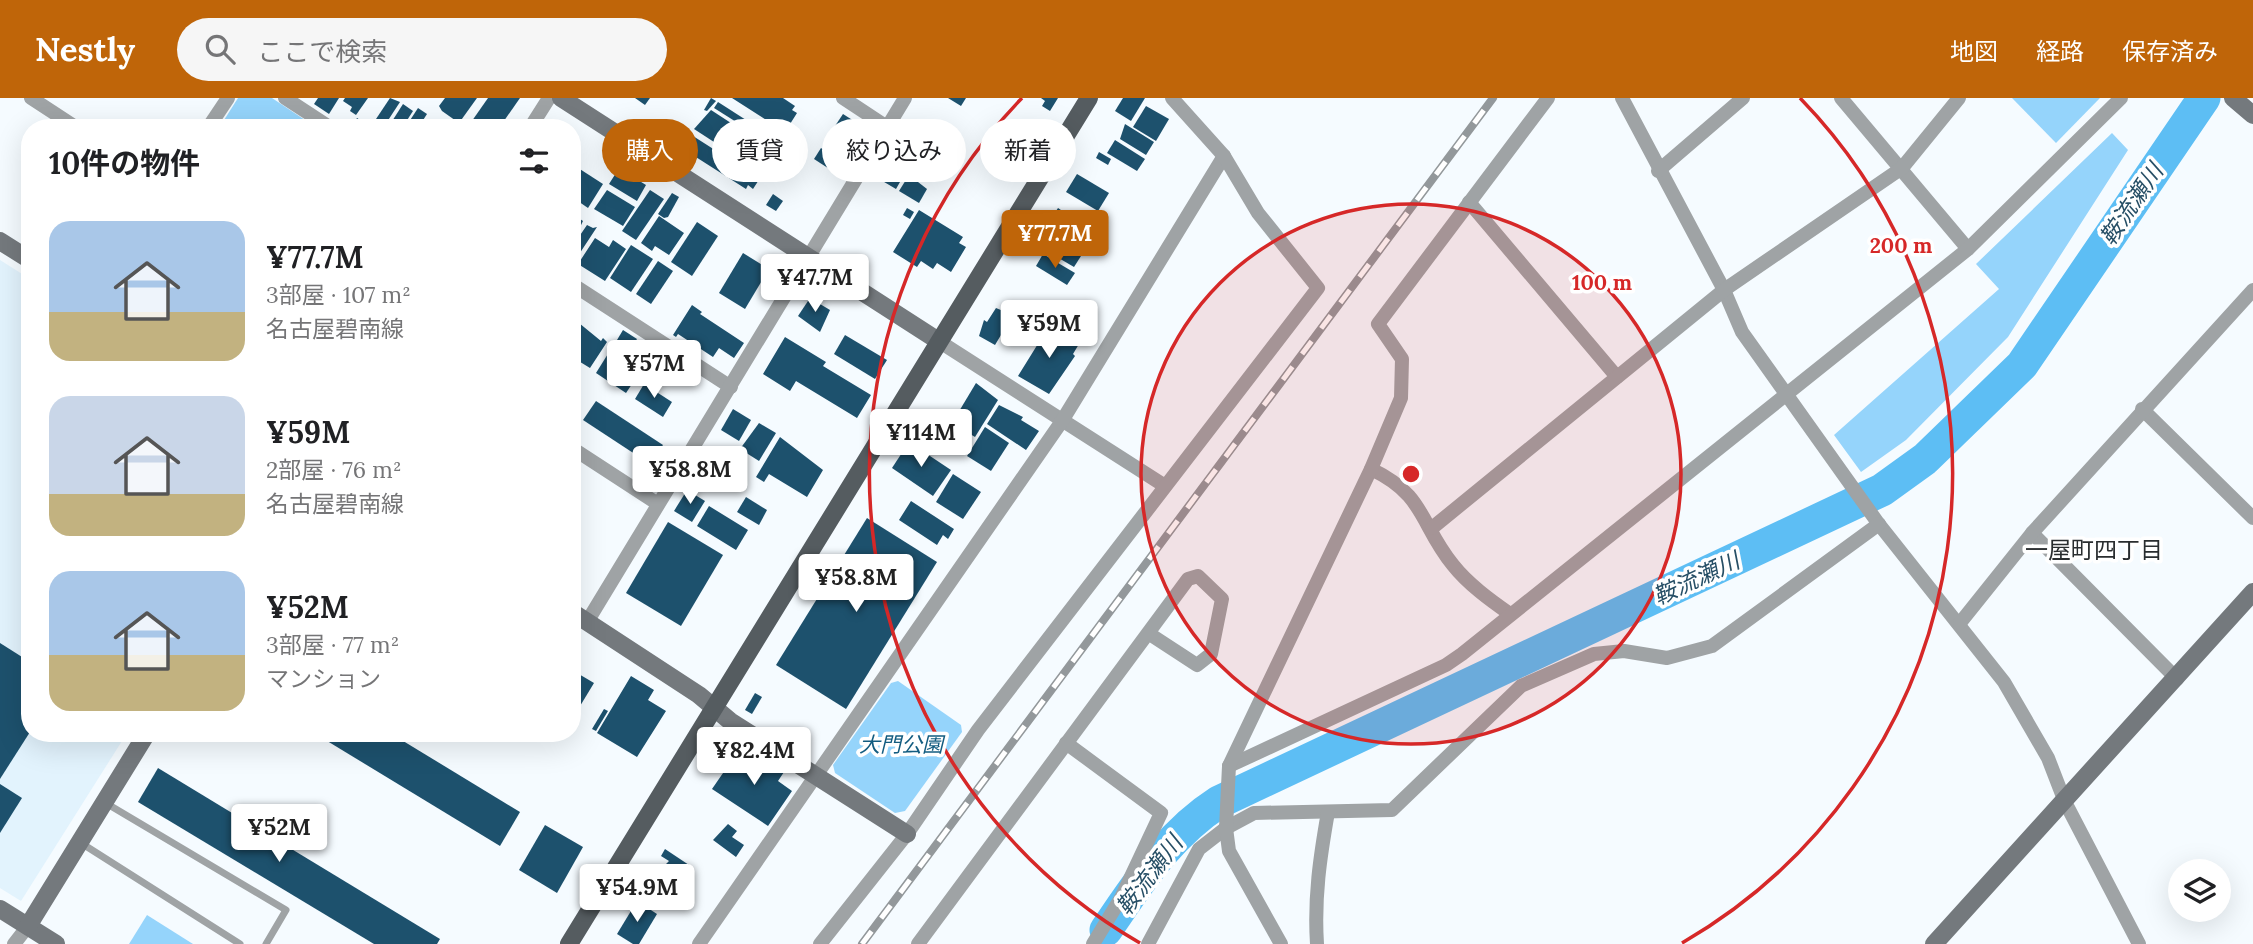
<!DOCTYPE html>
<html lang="ja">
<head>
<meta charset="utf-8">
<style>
	:root { --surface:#fff; --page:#f6f6f6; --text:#202124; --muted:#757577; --accent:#bf6509 }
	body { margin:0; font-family:Lora,"Noto Sans JP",serif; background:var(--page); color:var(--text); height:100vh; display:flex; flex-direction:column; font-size:26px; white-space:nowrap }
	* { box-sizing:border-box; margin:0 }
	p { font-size:23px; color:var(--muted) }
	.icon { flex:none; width:38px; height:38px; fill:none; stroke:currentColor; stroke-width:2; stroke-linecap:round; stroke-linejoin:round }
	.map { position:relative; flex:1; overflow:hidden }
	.drawer { position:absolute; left:21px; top:21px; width:560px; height:623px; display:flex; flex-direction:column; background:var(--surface); border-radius:28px; box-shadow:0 7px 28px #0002 }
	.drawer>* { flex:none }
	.hud { position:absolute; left:602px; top:21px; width:665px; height:63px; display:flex; gap:14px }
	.fabs { position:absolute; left:2168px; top:761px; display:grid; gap:14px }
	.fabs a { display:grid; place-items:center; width:63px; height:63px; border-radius:50%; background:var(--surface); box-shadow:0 7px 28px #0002; font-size:35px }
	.price { position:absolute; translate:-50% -60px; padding:0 16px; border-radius:7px; background:#fff; color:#222; font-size:23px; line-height:46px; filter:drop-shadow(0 2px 4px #0008) }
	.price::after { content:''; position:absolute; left:50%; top:42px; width:21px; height:16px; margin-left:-10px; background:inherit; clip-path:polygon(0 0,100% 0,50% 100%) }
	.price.current { background:var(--accent); color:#fff }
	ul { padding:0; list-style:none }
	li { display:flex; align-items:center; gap:21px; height:175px; padding:0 28px }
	li span { display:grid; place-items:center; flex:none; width:196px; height:140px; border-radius:21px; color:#555 }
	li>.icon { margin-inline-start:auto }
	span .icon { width:84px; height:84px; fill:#fffc; stroke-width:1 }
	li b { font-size:30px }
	h2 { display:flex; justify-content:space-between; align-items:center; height:84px; padding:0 28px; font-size:30px }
	.chip { padding:0 24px; border-radius:32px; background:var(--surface); box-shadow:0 7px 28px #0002; font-size:24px; line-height:63px }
	.chip.current { background:var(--accent); color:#fff }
	header { display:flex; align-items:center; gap:42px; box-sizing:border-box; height:98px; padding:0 35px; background:var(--accent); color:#fff }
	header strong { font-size:33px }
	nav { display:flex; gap:38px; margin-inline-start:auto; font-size:24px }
	.search { width:490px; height:63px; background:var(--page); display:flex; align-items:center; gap:18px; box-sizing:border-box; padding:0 24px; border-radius:38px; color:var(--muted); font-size:26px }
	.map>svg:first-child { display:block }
</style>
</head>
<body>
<header>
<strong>Nestly</strong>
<div class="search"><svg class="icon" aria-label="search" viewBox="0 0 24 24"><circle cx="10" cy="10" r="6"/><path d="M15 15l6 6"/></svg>ここで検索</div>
<nav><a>地図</a><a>経路</a><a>保存済み</a></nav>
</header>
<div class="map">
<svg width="2253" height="846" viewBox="0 0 2253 846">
	<rect width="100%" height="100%" fill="#f5fbff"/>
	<!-- built -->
	<path fill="#e2f3fd" d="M0,162L30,181V635H127L21,803L0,790Z"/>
	<!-- green -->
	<g fill="#95d4fb">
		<path d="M238,0H272L317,30H219Z"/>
		<path d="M2012,0H2100L2056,45Z"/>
		<path d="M2112,35L2128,52L2008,239L1906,342L1861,374L1834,337L1999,191L1976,166Z"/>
		<path d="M898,583L961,627L962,634L905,713L895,715L835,675L833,667L891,585Z"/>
		<path d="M147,817L193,846H129Z"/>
	</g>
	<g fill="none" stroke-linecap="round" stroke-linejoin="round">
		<!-- river -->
		<path stroke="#5dbef4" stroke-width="33" d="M1106,832C1139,784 1169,736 1219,704L1882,392L1925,361L2022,267L2204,0"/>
	</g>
	<!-- building -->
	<g fill="#1d516d">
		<path d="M318,0H339L329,16L314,6Z"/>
		<path d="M345,0H368L356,17L350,13L352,9L343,3Z"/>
		<path d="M390,0L400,4L383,30H375L372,27Z"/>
		<path d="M445,0H477L459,25L442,13L439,8Z"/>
		<path d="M488,0H520L499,30H467Z"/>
		<path d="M635,0H650L645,7Z"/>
		<path d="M711,0L716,3L707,13L704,12Z"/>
		<path d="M732,0H783L795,8L792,12L797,15L785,34Z"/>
		<path d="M948,0H966L961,8Z"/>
		<path d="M1041,0H1058L1050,13L1042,8L1045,3Z"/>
		<path d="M1123,0H1145L1131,23L1115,13Z"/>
		<path d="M718,4L779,43L776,49L714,10Z"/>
		<path d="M403,6L413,13L402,30H392L389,28Z"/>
		<path d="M1146,8L1169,21L1156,43L1133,29Z"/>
		<path d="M418,10L427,16L418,30H405Z"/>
		<path d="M711,12L768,49L754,70L694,31Z"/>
		<path d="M843,16L854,23L842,42L831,34Z"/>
		<path d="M357,20L368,27L366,30L352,29Z"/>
		<path d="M861,22L869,27L865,33L873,38L862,55L847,45Z"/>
		<path d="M1125,26L1154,44L1146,57L1120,41Z"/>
		<path d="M693,38L754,77L760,67L766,71L753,91L748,87L746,91L688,54L695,43L691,40Z"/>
		<path d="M829,39L848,51L843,60L824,47Z"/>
		<path d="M895,39L907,41L922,50L911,68L889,54Z"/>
		<path d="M1115,42L1145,61L1137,73L1107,55Z"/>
		<path d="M821,50L841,64L834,74L814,61Z"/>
		<path d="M928,53L944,66L935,82L917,71Z"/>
		<path d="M1099,54L1111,61L1108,67L1096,60Z"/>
		<path d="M883,59L891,64L889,68L904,77L896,91L874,78Z"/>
		<path d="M572,66L603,86L588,110L572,99Z"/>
		<path d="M616,75L630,83L633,79L646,87L637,103L609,86Z"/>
		<path d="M1077,76L1109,95L1098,113L1066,94Z"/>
		<path d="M909,77L927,91L919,105L899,93Z"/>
		<path d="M607,92L635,109L623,128L594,111Z"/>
		<path d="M650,92L664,101L636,142L622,133Z"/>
		<path d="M672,95L679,99L668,119L664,120L658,116Z"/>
		<path d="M773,96L783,103L776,113L766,107Z"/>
		<path d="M907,110L914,114L910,121L903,117Z"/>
		<path d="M1058,110L1083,127L1072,144L1047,127Z"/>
		<path d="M919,112L963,139L959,145L966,149L951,174L937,165L933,171L921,163L917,169L893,154Z"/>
		<path d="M574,117L583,123L572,146V120Z"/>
		<path d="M659,118L684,135L669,157L655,148L652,153L641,145Z"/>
		<path d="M697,124L718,138L692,178L671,164Z"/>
		<path d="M587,127L593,130L597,129L572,167V149Z"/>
		<path d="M595,140L609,149L613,142L626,151L605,183L578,166Z"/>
		<path d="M1052,140L1081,158L1074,169L1045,152Z"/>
		<path d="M631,147L653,161L631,194L610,180Z"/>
		<path d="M743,155L769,171L745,211L719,195Z"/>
		<path d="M1043,156L1075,175L1067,187L1036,168Z"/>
		<path d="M658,163L673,173L651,206L636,196Z"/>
		<path d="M810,200L830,212L820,234L798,218Z"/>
		<path d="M692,207L702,214L700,216L744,245L734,260L719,250L713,259L678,236L676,239L673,237Z"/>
		<path d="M996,210L1013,217L995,247L979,238L984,222L987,224Z"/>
		<path d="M579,225L601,243L603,240L607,244L590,270L572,259V234Z"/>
		<path d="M1049,228L1079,246L1073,256L1075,258L1049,296L1018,278Z"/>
		<path d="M623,232L637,241L631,251L617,242Z"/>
		<path d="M845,237L887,262L875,281L834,256Z"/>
		<path d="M785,239L826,264L823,268L871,297L857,320L796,283L790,293L763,276Z"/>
		<path d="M611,251L640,274L626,295L596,275Z"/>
		<path d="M976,285L998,302L975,339L952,325Z"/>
		<path d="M644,286L672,304L663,319L635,301Z"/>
		<path d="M596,303L663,347L650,366L583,322Z"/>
		<path d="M999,307L1023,319L1021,322L1039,333L1026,352L987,326Z"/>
		<path d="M733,311L751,322L739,343L721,332Z"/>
		<path d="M759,325L776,335L759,363L740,351Z"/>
		<path d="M985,329L1009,345L991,373L967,358Z"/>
		<path d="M780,339L823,372L807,399L769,376L764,384L756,379Z"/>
		<path d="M909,344L951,372L933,398L892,370Z"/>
		<path d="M953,376L981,394L963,421L936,404Z"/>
		<path d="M687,392L705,403L692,424L674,413Z"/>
		<path d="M746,399L767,412L759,427L737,414Z"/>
		<path d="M911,403L954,431L948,441L943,437L937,447L899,422Z"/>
		<path d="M709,408L748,432L736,452L697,428Z"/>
		<path d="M867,420L937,464L846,611L776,567Z"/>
		<path d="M668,424L723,457L681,528L626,495Z"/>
		<path d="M0,545L30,564V634L0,681Z"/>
		<path d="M572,572L594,585L574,618L572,617Z"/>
		<path d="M631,578L654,592L648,602L666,613L637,659L597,635Z"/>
		<path d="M755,595L762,599L752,616L745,612Z"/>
		<path d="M604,611L608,613L596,633L592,631Z"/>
		<path d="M314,635H390L520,714L500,748Z"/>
		<path d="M754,654L784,674L778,683L792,693L768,728L712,691L732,662Z"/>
		<path d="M158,670L440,841L437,846H374L138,704Z"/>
		<path d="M0,686L22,700L0,735Z"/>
		<path d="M728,726L737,733L732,739L744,747L736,759L713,742Z"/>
		<path d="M545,727L583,749L557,795L519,772Z"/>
		<path d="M665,751L689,767L671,794L647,779L658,773L664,776L669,768L666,766L669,763L661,758Z"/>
		<path d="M641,779L669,797L660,812L631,795Z"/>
		<path d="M637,803L657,816L639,846H633L617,836Z"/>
	</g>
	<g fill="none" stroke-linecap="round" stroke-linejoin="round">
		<!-- lane -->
		<g stroke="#9fa3a5" stroke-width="7">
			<path d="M104,704L286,812L266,846"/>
			<path d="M81,745L240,846"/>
		</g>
		<!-- street -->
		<g stroke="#9fa3a5" stroke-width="14">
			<path d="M31,0L77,30"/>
			<path d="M285,0L331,30"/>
			<path d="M843,0L887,29"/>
			<path d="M1622,0L1724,192L1742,234L1878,425L2004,584L2048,660L2065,704L2139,846"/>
			<path d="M1841,0L1968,151"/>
			<path d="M208,30L228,0"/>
			<path d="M530,30L549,0"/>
			<path d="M1658,73L1743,0"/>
			<path d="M1469,104L1617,279"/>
			<path d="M572,186L731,289"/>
			<path d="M937,242L1165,388"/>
			<path d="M2142,311L2253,420"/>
			<path d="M572,350L658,406"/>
			<path d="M1371,371C1426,397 1420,427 1453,467C1468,486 1490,502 1510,516"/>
			<path d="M1432,430L1724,192L1902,70L1959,0"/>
			<path d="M2032,435L2177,581"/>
			<path d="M587,524L905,0"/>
			<path d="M1960,525L2032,435L2253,192"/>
			<path d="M1066,645L1161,715L1121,800L1093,846"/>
			<path d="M1229,668L1446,567L1462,556L1968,151L2121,0"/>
			<path d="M14,846L28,828"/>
			<path d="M699,846L1062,323L1224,58"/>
			<path d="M820,846L907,736L978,632L1318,190L1258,115L1224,58L1172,0"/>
			<path d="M918,846L1188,481L1198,478L1222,501L1211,556L1197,567L1148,535"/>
			<path d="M1148,846L1199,751L1226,730L1254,715L1392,712L1521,588L1594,556L1624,553L1667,560L1712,548L1879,426"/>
			<path d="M1281,846L1229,753L1226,730L1229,668L1371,371L1401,300L1402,261L1378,226L1548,0"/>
			<path d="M1317,846C1314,800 1320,759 1328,714"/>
		</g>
		<!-- secondary -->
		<g stroke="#74797d" stroke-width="18">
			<path d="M561,0L937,242"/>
			<path d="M2233,0L2253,17"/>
			<path d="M0,143L30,162"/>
			<path d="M572,514L699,597L730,623L907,736"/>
			<path d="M0,811L56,846"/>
			<path d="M28,828L147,635"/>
			<path d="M1934,846L2253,494"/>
		</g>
		<!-- primary -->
		<path stroke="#555c60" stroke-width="18" d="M569,846L1089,0"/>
		<defs>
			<path id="rail" d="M862,846L1493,0"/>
		</defs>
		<!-- rail casing -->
		<use href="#rail" stroke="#93989b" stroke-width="8"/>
		<!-- rail -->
		<use href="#rail" stroke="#fff" stroke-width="5" stroke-dasharray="16" stroke-linecap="butt"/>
	</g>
	<!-- distance rings -->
	<circle cx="1411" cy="376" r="270" fill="#d62828" fill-opacity=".12"/>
	<g fill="none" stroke="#d62828" stroke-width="3.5">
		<circle cx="1411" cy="376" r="270"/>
		<path d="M1140 845A541 541 0 0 1 1022 0M1800 0A541 541 0 0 1 1682 845"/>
	</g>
	<g text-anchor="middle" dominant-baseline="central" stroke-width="7" stroke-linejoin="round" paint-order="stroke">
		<!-- park labels -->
		<g font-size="21" font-style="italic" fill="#125c80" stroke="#fff">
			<text x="901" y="646">大門公園</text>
		</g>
		<!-- water labels -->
		<g font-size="23" font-style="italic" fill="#274f66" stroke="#fff">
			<text transform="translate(2131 106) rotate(-56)">鞍流瀬川</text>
			<text transform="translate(1696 480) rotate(-25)">鞍流瀬川</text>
			<text transform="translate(1149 777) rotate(-53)">鞍流瀬川</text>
		</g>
		<!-- neighbourhood labels -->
		<g font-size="23" fill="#292d2f" stroke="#fff">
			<text x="2094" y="451">一屋町四丁目</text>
		</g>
	</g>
	<circle cx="1411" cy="376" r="10" fill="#d62828" stroke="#fff" stroke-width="3.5"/>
	<g font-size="21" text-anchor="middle" font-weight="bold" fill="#d62828" stroke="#fff" stroke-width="7" stroke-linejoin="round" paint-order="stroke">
		<text x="1901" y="155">200 m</text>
		<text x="1602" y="192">100 m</text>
	</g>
</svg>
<div class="fabs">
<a><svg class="icon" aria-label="layers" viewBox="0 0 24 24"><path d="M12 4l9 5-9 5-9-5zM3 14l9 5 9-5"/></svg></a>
</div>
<b class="price current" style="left:1055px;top:172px">¥77.7M</b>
<b class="price" style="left:815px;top:216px">¥47.7M</b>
<b class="price" style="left:1049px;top:262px">¥59M</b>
<b class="price" style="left:654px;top:302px">¥57M</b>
<b class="price" style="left:921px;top:371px">¥114M</b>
<b class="price" style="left:690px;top:408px">¥58.8M</b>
<b class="price" style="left:856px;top:516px">¥58.8M</b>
<b class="price" style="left:754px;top:689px">¥82.4M</b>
<b class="price" style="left:279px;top:766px">¥52M</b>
<b class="price" style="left:637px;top:826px">¥54.9M</b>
<div class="hud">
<a class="chip current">購入</a>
<a class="chip">賃貸</a>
<a class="chip">絞り込み</a>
<a class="chip">新着</a>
</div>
<section class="drawer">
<h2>10件の物件<svg class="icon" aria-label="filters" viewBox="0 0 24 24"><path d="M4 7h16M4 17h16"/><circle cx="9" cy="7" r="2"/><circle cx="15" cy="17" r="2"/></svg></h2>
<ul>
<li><span style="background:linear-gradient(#a9c7e8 65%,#c2b280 0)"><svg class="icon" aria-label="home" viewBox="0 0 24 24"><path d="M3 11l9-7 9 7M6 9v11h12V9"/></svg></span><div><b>¥77.7M</b><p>3部屋 · 107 m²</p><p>名古屋碧南線</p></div></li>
<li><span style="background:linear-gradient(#c9d6e8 70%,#c2b280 0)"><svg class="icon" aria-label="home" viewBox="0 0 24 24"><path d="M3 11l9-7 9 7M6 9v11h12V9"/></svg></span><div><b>¥59M</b><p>2部屋 · 76 m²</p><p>名古屋碧南線</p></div></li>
<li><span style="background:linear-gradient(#a9c7e8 60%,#c2b280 0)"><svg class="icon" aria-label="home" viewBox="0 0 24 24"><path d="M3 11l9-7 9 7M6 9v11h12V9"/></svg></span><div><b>¥52M</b><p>3部屋 · 77 m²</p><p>マンション</p></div></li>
</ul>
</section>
</div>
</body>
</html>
